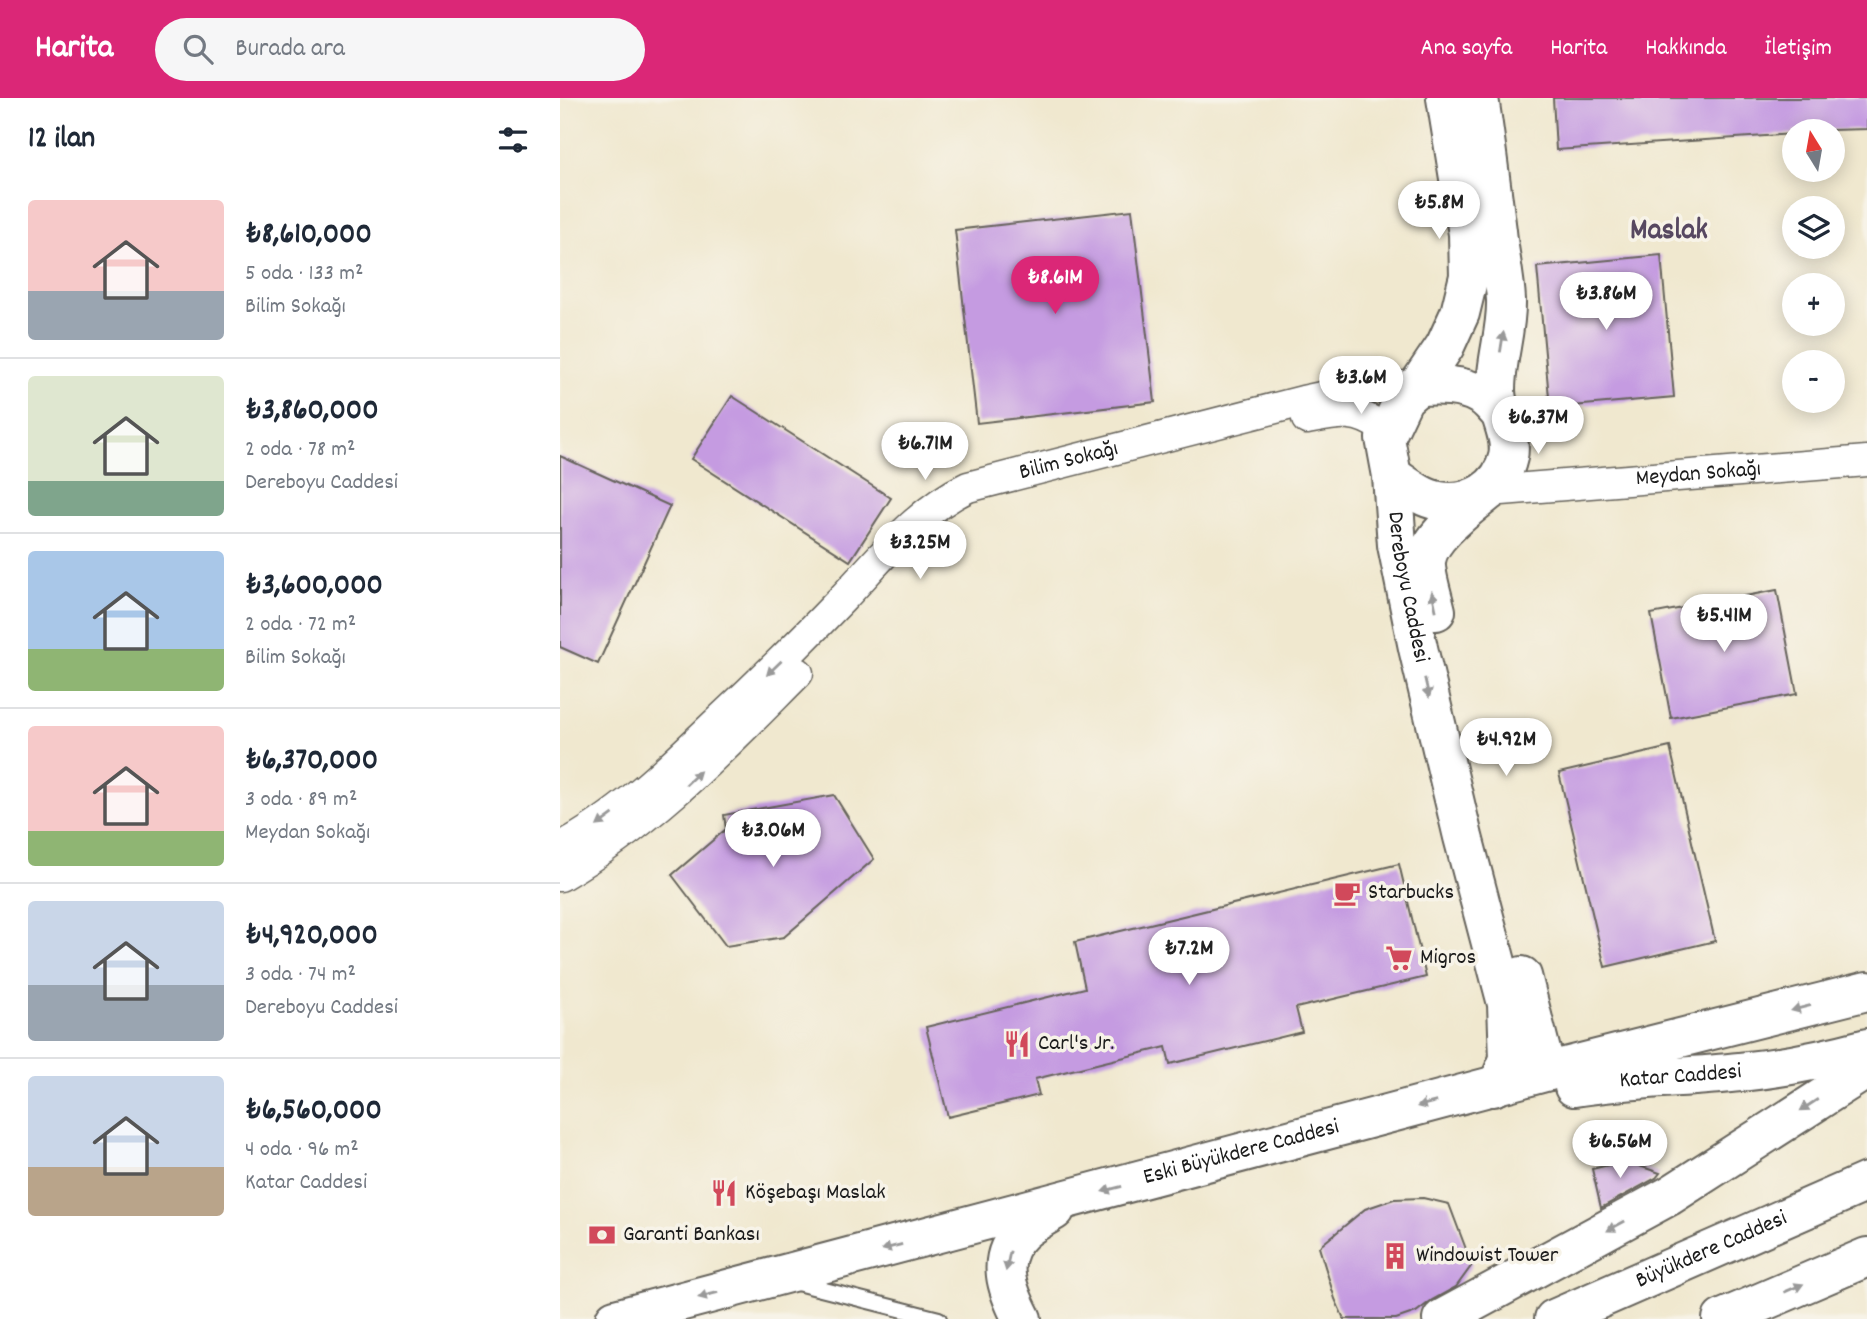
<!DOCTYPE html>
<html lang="tr">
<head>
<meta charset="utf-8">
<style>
	:root { --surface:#fff; --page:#f6f6f7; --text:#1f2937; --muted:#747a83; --line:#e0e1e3; --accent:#db2777 }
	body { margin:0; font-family:Dekko,sans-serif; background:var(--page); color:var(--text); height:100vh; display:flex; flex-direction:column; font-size:26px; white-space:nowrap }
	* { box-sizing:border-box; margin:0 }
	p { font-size:23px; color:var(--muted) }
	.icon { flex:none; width:38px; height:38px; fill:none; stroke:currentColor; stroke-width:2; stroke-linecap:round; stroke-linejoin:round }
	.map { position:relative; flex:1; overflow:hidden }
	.sheet { display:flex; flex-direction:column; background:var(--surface); width:560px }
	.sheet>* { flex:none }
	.needle { width:46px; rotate:349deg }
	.tools { position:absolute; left:1222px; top:21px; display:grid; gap:14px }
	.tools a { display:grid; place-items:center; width:63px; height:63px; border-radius:50%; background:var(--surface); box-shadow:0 4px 18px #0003; font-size:35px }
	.price { position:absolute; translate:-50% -60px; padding:0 16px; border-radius:24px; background:#fff; color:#222; font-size:23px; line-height:46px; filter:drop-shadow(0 2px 4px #0008) }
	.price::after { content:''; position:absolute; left:50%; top:42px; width:21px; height:16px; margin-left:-10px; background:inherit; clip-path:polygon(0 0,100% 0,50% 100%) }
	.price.active { background:var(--accent); color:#fff }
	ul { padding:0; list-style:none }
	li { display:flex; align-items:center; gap:21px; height:175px; padding:0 28px }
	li+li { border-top:2px solid var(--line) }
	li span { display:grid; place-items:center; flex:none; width:196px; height:140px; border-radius:7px; color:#555 }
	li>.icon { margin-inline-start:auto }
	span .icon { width:84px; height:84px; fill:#fffc; stroke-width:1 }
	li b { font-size:30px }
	h2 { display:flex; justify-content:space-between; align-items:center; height:84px; padding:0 28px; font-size:30px }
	header { display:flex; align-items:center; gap:42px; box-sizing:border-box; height:98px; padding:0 35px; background:var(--accent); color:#fff }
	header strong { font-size:33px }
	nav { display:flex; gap:38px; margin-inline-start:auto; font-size:24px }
	.search { width:490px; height:63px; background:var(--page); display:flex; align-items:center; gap:18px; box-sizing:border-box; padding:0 24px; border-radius:38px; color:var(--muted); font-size:26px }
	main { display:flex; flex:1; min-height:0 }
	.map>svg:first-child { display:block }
</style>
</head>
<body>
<header>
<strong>Harita</strong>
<div class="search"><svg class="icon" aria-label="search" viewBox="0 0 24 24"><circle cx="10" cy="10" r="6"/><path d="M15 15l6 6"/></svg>Burada ara</div>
<nav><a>Ana sayfa</a><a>Harita</a><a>Hakkında</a><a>İletişim</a></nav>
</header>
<main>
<section class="sheet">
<h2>12 ilan<svg class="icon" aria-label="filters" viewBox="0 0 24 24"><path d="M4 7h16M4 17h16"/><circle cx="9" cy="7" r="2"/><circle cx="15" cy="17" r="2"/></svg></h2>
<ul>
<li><span style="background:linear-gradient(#f6c9c9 65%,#9aa5b1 0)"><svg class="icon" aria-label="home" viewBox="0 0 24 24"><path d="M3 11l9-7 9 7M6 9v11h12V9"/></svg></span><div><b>₺8,610,000</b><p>5 oda · 133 m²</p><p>Bilim Sokağı</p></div></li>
<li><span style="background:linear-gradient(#dfe7d0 75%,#7fa58c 0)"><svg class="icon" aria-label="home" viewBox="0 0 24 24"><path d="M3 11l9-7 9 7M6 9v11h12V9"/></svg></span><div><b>₺3,860,000</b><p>2 oda · 78 m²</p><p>Dereboyu Caddesi</p></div></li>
<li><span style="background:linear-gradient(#a9c7e8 70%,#8fb573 0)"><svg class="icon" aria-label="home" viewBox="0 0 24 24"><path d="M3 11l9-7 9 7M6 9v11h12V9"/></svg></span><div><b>₺3,600,000</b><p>2 oda · 72 m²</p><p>Bilim Sokağı</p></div></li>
<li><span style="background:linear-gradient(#f6c9c9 75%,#8fb573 0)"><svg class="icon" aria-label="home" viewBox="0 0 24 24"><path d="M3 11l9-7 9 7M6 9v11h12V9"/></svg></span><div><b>₺6,370,000</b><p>3 oda · 89 m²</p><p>Meydan Sokağı</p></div></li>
<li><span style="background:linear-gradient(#c9d6e8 60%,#9aa5b1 0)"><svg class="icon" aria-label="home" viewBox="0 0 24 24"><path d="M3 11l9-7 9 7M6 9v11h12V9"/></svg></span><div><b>₺4,920,000</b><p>3 oda · 74 m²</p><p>Dereboyu Caddesi</p></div></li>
<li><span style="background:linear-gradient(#c9d6e8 65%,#b9a48a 0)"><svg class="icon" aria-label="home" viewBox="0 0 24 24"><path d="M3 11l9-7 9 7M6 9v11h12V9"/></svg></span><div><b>₺6,560,000</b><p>4 oda · 96 m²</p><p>Katar Caddesi</p></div></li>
</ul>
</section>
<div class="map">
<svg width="1307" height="1221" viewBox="0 0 1307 1221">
	<rect width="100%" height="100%" fill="#f7f3e8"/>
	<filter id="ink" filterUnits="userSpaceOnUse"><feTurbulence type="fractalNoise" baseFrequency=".0143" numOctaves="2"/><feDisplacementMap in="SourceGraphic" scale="14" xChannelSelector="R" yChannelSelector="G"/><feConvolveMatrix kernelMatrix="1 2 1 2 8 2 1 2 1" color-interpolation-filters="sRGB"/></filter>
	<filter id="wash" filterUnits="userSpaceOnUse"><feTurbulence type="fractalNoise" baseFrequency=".00686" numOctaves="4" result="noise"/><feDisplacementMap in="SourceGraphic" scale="28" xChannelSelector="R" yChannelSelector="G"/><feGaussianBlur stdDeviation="1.57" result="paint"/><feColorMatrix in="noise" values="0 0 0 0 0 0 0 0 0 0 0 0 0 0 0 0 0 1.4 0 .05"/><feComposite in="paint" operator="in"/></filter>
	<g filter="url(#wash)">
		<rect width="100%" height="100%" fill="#f0e8cf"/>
		<g id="blocks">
			<!-- building -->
			<g fill="#c59be1">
				<path d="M993,0H1307V31L1234,33V36L996,52Z"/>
				<path d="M572,112L595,304L417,325L395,132Z"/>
				<path d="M1101,157L1114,299L990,310L977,169Z"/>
				<path d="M172,298L331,400L290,463L131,361Z"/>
				<path d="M0,358L110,408L38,566L0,549Z"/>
				<path d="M1217,492L1237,596L1111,620L1091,516Z"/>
				<path d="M1110,649L1155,843L1045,869L999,675Z"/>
				<path d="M274,697L314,761L224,839L166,848L112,777L166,731L164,717Z"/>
				<path d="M839,766L866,879L736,910L742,934L610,966L606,949L475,981L479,997L388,1019L366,929L525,890L515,844Z"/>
				<path d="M1065,1063L1100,1075L1096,1080L1041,1110L1032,1071Z"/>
				<path d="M863,1100L889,1106L912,1167L896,1189L872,1202L856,1214L836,1221H784L775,1201L759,1149L805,1111L834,1101Z"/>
			</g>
		</g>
	</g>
	<g filter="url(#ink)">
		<use href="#blocks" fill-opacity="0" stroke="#66635b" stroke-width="2"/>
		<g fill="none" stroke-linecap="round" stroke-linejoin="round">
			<defs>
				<path id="lane" d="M233,1184L379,1221"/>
				<g id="street">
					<path d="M747,321C778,315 796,310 823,330L825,340"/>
					<path id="s1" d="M929,393L1307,363"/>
					<path id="s2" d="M0,750C58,719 106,673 153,628C197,587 240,545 282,501C320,461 357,413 408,389L743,303L809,289L858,288"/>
					<path d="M0,778C96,722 161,652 238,575"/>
				</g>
				<g id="secondary">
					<path id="s3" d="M886,0L908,136L909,178L900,215L885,248L858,288L844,300L825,340L832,378L837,447L858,550L903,739L947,906L949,961L941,980L933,989"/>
					<path d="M858,288C878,287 902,286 920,297C927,300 932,307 937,312"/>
					<path d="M832,378C846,387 861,400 879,403C910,408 941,391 948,359C953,337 936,315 936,292C936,261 947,232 946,202C945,179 939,155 937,133C931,88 926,44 919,0"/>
					<path d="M876,513C873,500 865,475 866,463C869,438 910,408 929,393"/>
					<path d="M962,878L981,953L989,973"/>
				</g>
				<g id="primary">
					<path id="s4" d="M1014,989C1069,980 1125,980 1180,974C1223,970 1266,961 1307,950"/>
					<path id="s5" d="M55,1221L989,973L1307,893"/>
					<path d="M462,1221C447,1192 434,1160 462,1134C472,1125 485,1119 495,1112"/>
					<path d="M882,1221L1109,1098L1307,971"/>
					<path id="s6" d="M994,1221L1307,1084"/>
					<path d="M1162,1221L1307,1159"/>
				</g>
			</defs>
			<!-- lane casing -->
			<use href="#lane" stroke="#66635b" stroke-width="18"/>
			<!-- street casing -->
			<use href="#street" stroke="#66635b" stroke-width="33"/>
			<!-- secondary casing -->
			<use href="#secondary" stroke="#66635b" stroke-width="42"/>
			<!-- primary casing -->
			<use href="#primary" stroke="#66635b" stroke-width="42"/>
			<!-- lane -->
			<use href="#lane" stroke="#fff" stroke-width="14"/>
			<!-- street -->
			<use href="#street" stroke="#fff" stroke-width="30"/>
			<!-- secondary -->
			<use href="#secondary" stroke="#fff" stroke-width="38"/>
			<!-- primary -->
			<use href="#primary" stroke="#fff" stroke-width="38"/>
		</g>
		<!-- one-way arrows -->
		<defs><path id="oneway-solid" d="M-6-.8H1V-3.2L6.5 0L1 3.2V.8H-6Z" transform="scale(1.75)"/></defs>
		<g fill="#999">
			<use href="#oneway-solid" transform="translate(942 244) rotate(-81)"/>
			<use href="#oneway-solid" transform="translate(874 503) rotate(-102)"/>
			<use href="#oneway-solid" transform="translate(214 570) rotate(136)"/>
			<use href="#oneway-solid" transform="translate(867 590) rotate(77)"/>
			<use href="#oneway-solid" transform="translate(133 680) rotate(-43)"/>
			<use href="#oneway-solid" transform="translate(45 722) rotate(144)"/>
			<use href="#oneway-solid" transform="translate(1241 910) rotate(165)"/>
			<use href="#oneway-solid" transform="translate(867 1006) rotate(165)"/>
			<use href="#oneway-solid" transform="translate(1249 1007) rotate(147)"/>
			<use href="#oneway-solid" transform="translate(552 1091) rotate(165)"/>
			<use href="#oneway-solid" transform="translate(1056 1128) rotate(151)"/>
			<use href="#oneway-solid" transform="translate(332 1149) rotate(165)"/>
			<use href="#oneway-solid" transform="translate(448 1163) rotate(102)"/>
			<use href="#oneway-solid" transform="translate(1234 1190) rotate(-23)"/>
			<use href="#oneway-solid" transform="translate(148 1197) rotate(165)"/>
		</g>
	</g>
	<!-- icons -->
	<defs>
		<symbol id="cafe-bare" viewBox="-9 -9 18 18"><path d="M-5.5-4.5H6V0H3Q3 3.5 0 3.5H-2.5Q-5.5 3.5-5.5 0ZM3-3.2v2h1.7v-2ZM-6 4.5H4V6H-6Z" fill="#d1495b" stroke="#f7f3e8" stroke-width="2.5" paint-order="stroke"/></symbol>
		<symbol id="supermarket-bare" viewBox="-9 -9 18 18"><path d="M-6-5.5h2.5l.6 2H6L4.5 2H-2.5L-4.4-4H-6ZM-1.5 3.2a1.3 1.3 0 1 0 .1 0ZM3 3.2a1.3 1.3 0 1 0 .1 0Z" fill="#d1495b" stroke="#f7f3e8" stroke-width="2.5" paint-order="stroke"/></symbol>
		<symbol id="restaurant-bare" viewBox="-9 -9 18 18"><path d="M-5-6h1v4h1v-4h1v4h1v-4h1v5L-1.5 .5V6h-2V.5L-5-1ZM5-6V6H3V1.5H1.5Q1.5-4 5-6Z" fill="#d1495b" stroke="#f7f3e8" stroke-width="2.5" paint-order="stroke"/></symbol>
		<symbol id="bank-bare" viewBox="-9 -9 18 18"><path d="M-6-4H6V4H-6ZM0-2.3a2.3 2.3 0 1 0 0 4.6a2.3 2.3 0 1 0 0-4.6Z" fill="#d1495b" stroke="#f7f3e8" stroke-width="2.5" paint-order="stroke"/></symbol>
		<symbol id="building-bare" viewBox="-9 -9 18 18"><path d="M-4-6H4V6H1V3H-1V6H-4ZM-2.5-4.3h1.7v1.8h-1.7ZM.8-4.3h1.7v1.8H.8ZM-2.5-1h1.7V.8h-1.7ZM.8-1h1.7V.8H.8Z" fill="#d1495b" stroke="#f7f3e8" stroke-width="2.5" paint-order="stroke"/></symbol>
	</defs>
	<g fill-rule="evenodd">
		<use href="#cafe-bare" x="768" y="776" width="38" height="38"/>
		<use href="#supermarket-bare" x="820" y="841" width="38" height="38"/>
		<use href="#restaurant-bare" x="438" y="927" width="38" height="38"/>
		<use href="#restaurant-bare" x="145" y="1076" width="38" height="38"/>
		<use href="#bank-bare" x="23" y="1118" width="38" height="38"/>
		<use href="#building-bare" x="816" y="1139" width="38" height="38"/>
	</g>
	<g text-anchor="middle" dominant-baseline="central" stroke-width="7" stroke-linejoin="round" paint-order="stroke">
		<!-- street labels -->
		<g font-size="23" fill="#1c1c1c" stroke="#f7f3e8">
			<text stroke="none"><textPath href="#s2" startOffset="651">Bilim Sokağı</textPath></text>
			<text stroke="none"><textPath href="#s1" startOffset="210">Meydan Sokağı</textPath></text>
			<text stroke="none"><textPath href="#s3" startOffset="516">Dereboyu Caddesi</textPath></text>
			<text stroke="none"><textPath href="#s4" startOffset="107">Katar Caddesi</textPath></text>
			<text stroke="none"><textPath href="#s5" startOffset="648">Eski Büyükdere Caddesi</textPath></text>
			<text stroke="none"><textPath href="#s6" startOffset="172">Büyükdere Caddesi</textPath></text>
		</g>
		<!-- poi labels -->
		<g font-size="23" fill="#1c1c1c" stroke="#f7f3e8" text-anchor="start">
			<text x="808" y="795">Starbucks</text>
			<text x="860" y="860">Migros</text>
			<text x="478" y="946">Carl's Jr.</text>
			<text x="185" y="1095">Köşebaşı Maslak</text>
			<text x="63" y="1137">Garanti Bankası</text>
			<text x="856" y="1158">Windowist Tower</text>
		</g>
		<!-- district labels -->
		<g font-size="30" font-weight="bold" fill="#574861" stroke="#f7f3e8">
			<text x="1109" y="134">Maslak</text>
		</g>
	</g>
</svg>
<div class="tools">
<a><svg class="needle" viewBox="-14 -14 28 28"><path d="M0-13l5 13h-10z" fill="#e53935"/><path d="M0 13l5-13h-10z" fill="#747a83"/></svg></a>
<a><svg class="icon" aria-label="layers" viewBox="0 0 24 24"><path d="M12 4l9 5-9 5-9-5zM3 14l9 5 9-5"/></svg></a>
<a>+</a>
<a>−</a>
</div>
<b class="price" style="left:879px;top:143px">₺5.8M</b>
<b class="price active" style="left:495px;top:218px">₺8.61M</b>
<b class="price" style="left:1046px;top:234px">₺3.86M</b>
<b class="price" style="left:801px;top:318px">₺3.6M</b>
<b class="price" style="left:978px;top:358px">₺6.37M</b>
<b class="price" style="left:365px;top:384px">₺6.71M</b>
<b class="price" style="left:360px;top:483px">₺3.25M</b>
<b class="price" style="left:1164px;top:556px">₺5.41M</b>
<b class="price" style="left:946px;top:680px">₺4.92M</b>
<b class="price" style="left:213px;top:771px">₺3.06M</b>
<b class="price" style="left:629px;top:889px">₺7.2M</b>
<b class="price" style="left:1060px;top:1082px">₺6.56M</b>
</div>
</main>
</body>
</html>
